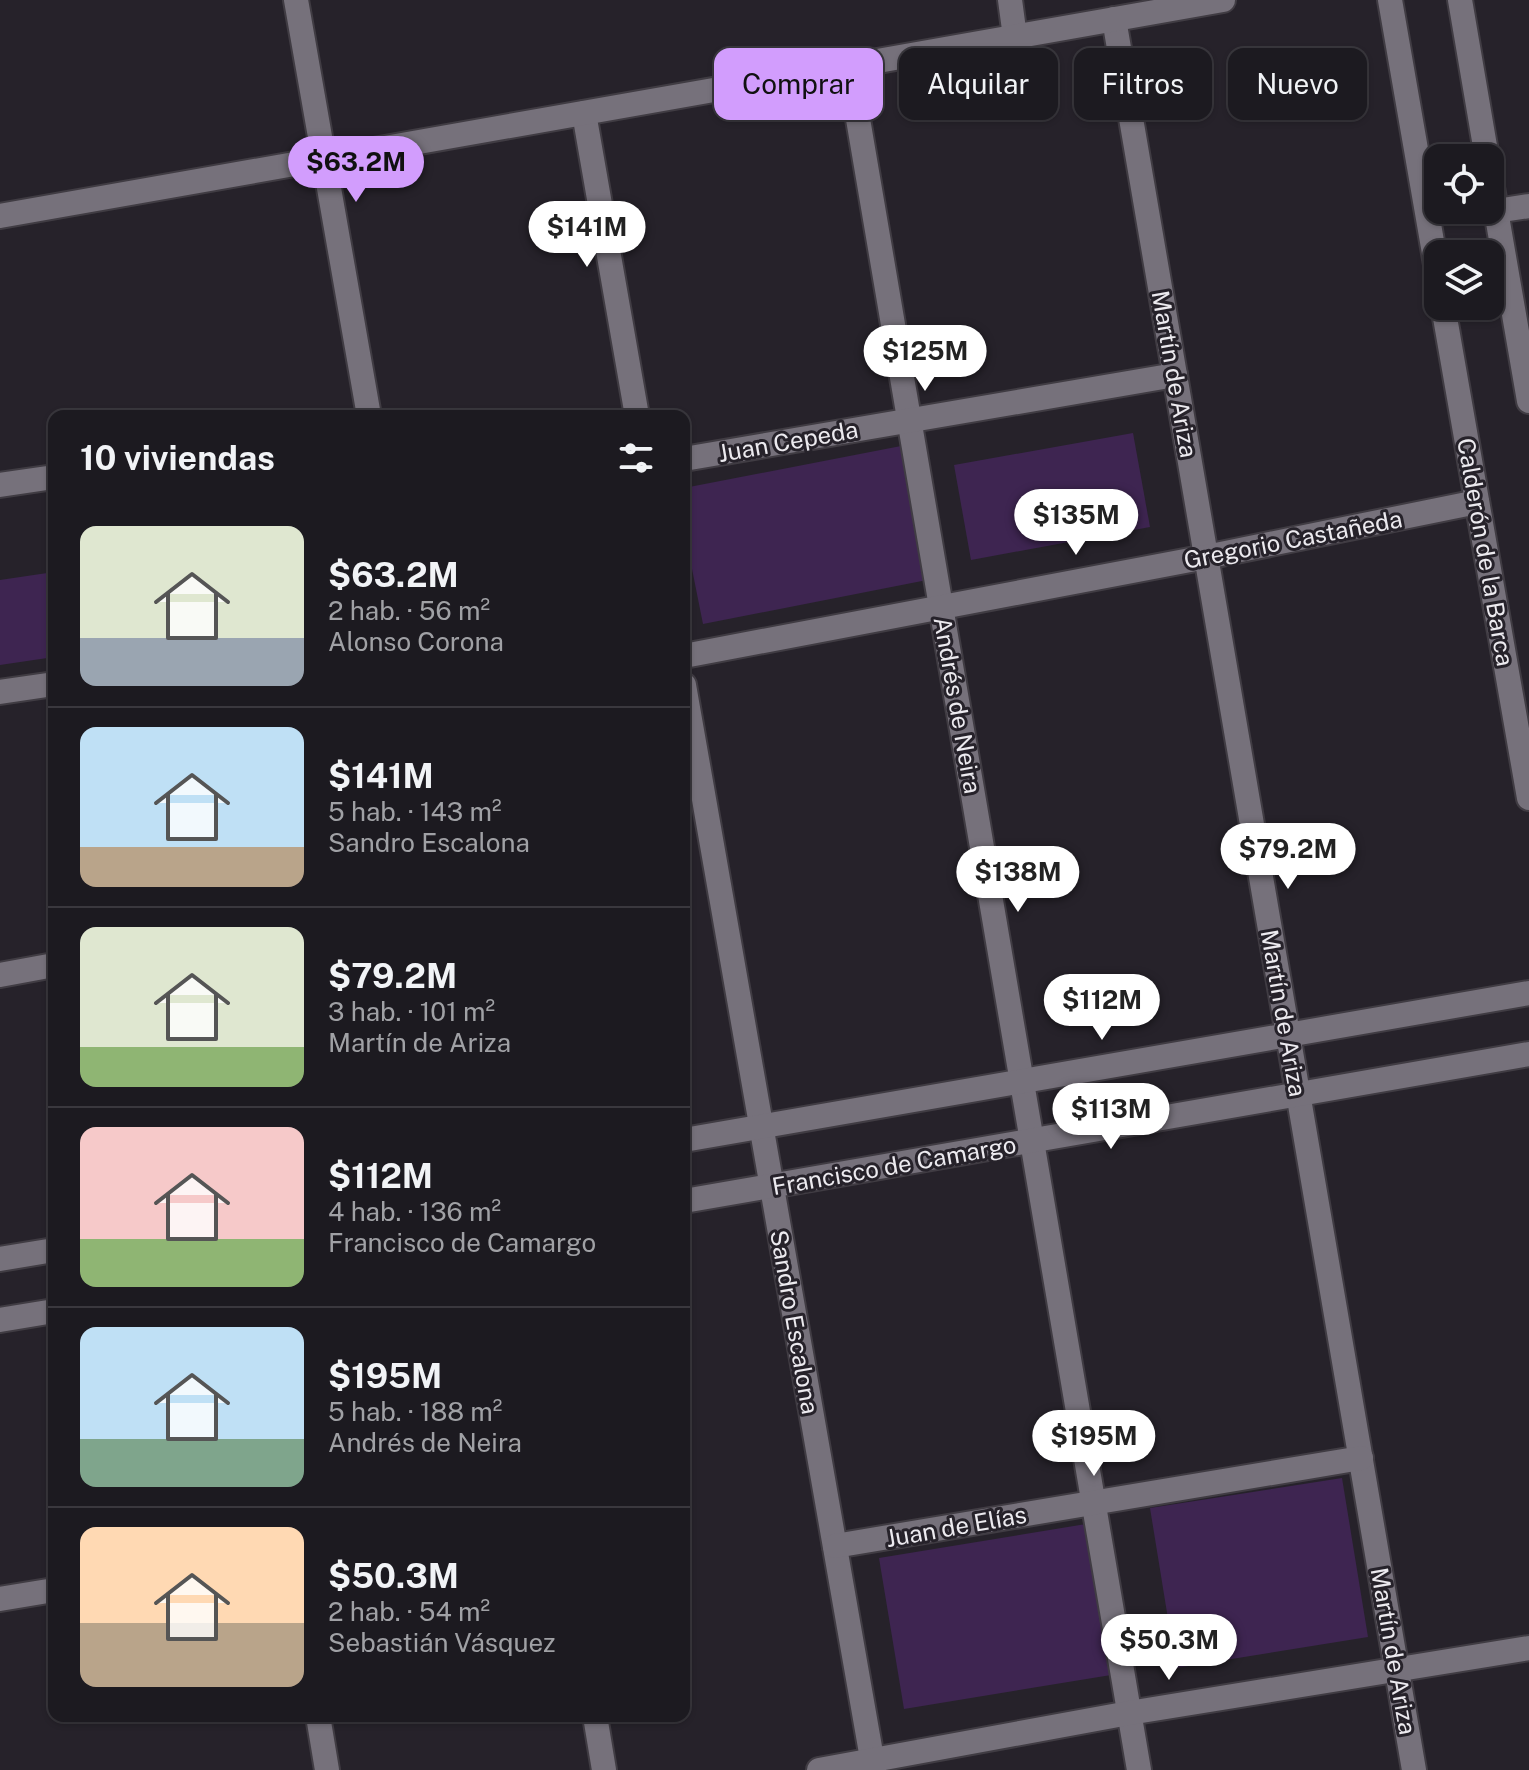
<!DOCTYPE html>
<html lang="es">
<head>
<meta charset="utf-8">
<style>
	:root { --surface:#1c1a20; --page:#252329; --text:#f1f3f6; --muted:#a0a1a5; --line:#3a383e; --accent:#d29dfd }
	body { margin:0; font-family:"Public Sans",sans-serif; background:var(--page); color:var(--text); height:100vh; display:flex; flex-direction:column; font-size:30px; white-space:nowrap }
	* { box-sizing:border-box; margin:0 }
	p { font-size:26px; color:var(--muted) }
	.icon { flex:none; width:44px; height:44px; fill:none; stroke:currentColor; stroke-width:2; stroke-linecap:round; stroke-linejoin:round }
	.map { position:relative; flex:1; overflow:hidden }
	.panel { position:absolute; left:48px; top:410px; width:642px; height:1312px; display:flex; flex-direction:column; background:var(--surface); border-radius:16px; box-shadow:0 2px 6px #0004,0 0 0 2px var(--line) }
	.panel>* { flex:none }
	.hud { position:absolute; left:714px; top:48px; width:694px; height:72px; display:flex; gap:16px }
	.tools { position:absolute; left:1424px; top:144px; display:grid; gap:16px }
	.tools a { display:grid; place-items:center; width:80px; height:80px; border-radius:16px; background:var(--surface); box-shadow:0 2px 6px #0004,0 0 0 2px var(--line); font-size:40px }
	.price { position:absolute; translate:-50% -68px; padding:0 18px; border-radius:28px; background:#fff; color:#222; font-size:26px; line-height:52px; filter:drop-shadow(0 2px 4px #0008) }
	.price::after { content:''; position:absolute; left:50%; top:48px; width:24px; height:18px; margin-left:-12px; background:inherit; clip-path:polygon(0 0,100% 0,50% 100%) }
	.price.selected { background:var(--accent); color:#111 }
	ul { padding:0; list-style:none }
	li { display:flex; align-items:center; gap:24px; height:200px; padding:0 32px }
	li+li { border-top:2px solid var(--line) }
	li span { display:grid; place-items:center; flex:none; width:224px; height:160px; border-radius:16px; color:#555 }
	li>.icon { margin-inline-start:auto }
	span .icon { width:96px; height:96px; fill:#fffc; stroke-width:1 }
	li b { font-size:34px }
	h2 { display:flex; justify-content:space-between; align-items:center; height:96px; padding:0 32px; font-size:34px }
	.tag { padding:0 28px; border-radius:16px; background:var(--surface); box-shadow:0 2px 6px #0004,0 0 0 2px var(--line); font-size:28px; line-height:72px }
	.tag.selected { background:var(--accent); color:#111 }
	.map>svg:first-child { display:block }
</style>
</head>
<body>
<div class="map">
<svg width="1529" height="1770" viewBox="0 0 1529 1770">
	<rect width="100%" height="100%" fill="#26222a"/>
	<!-- green -->
	<g fill="#3e2551">
		<path d="M1133,433L1150,527L971,560L954,465Z"/>
		<path d="M901,446L927,580L703,624L684,529V488Z"/>
		<path d="M54,572V657L0,665V580Z"/>
		<path d="M1342,1478L1368,1637L1176,1668L1150,1508Z"/>
		<path d="M1086,1524L1111,1675L904,1709L879,1558Z"/>
	</g>
	<g fill="none" stroke-linecap="round" stroke-linejoin="round">
		<defs>
			<g id="minor">
				<path d="M296,0L369,416"/>
				<path d="M1010,0L1015,37"/>
				<path d="M1390,0L1438,276"/>
				<path d="M1460,0L1487,158"/>
				<path d="M1114,19L1414,1770"/>
				<path d="M849,66L1139,1770"/>
				<path d="M584,113L637,416"/>
				<path d="M1490,176L1529,401"/>
				<path d="M1496,211L1529,206"/>
				<path d="M0,216L1223,0"/>
				<path d="M1443,306L1529,798"/>
				<path d="M684,459L1175,375"/>
				<path d="M0,485L54,477"/>
				<path d="M684,656L1206,557L1477,502"/>
				<path d="M684,685L874,1770"/>
				<path d="M0,692L54,684"/>
				<path d="M0,975L54,965"/>
				<path d="M684,1140L1529,993"/>
				<path d="M684,1201L1529,1054"/>
				<path d="M0,1259L54,1250"/>
				<path d="M0,1320L54,1311"/>
				<path d="M835,1546L1361,1458"/>
				<path d="M0,1599L54,1590"/>
				<path d="M318,1716L327,1770"/>
				<path d="M595,1716L604,1770"/>
				<path d="M819,1770L1129,1713L1529,1648"/>
			</g>
		</defs>
		<!-- minor casing -->
		<use href="#minor" stroke="#403c43" stroke-width="28"/>
		<!-- minor -->
		<use href="#minor" stroke="#76717b" stroke-width="24"/>
	</g>
	<g text-anchor="middle" dominant-baseline="central" stroke-width="6" stroke-linejoin="round" paint-order="stroke">
		<!-- street labels -->
		<g font-size="24" fill="#eceaef" stroke="#26222a">
			<text transform="translate(1175 374) rotate(80)">Martín de Ariza</text>
			<text transform="translate(788 441) rotate(-10)">Juan Cepeda</text>
			<text transform="translate(1293 539) rotate(-11)">Gregorio Castañeda</text>
			<text transform="translate(1486 552) rotate(80)">Calderón de la Barca</text>
			<text transform="translate(958 705) rotate(80)">Andrés de Neira</text>
			<text transform="translate(1284 1013) rotate(80)">Martín de Ariza</text>
			<text transform="translate(894 1165) rotate(-10)">Francisco de Camargo</text>
			<text transform="translate(795 1322) rotate(80)">Sandro Escalona</text>
			<text transform="translate(956 1526) rotate(-10)">Juan de Elías</text>
			<text transform="translate(1394 1651) rotate(80)">Martín de Ariza</text>
		</g>
	</g>
</svg>
<div class="tools">
<a><svg class="icon" aria-label="locate" viewBox="0 0 24 24"><circle cx="12" cy="12" r="6"/><path d="M12 2v4M12 18v4M2 12h4M18 12h4"/></svg></a>
<a><svg class="icon" aria-label="layers" viewBox="0 0 24 24"><path d="M12 4l9 5-9 5-9-5zM3 14l9 5 9-5"/></svg></a>
</div>
<b class="price selected" style="left:356px;top:204px">$63.2M</b>
<b class="price" style="left:587px;top:269px">$141M</b>
<b class="price" style="left:925px;top:393px">$125M</b>
<b class="price" style="left:1076px;top:557px">$135M</b>
<b class="price" style="left:1288px;top:891px">$79.2M</b>
<b class="price" style="left:1018px;top:914px">$138M</b>
<b class="price" style="left:1102px;top:1042px">$112M</b>
<b class="price" style="left:1111px;top:1151px">$113M</b>
<b class="price" style="left:1094px;top:1478px">$195M</b>
<b class="price" style="left:1169px;top:1682px">$50.3M</b>
<div class="hud">
<a class="tag selected">Comprar</a>
<a class="tag">Alquilar</a>
<a class="tag">Filtros</a>
<a class="tag">Nuevo</a>
</div>
<section class="panel">
<h2>10 viviendas<svg class="icon" aria-label="filters" viewBox="0 0 24 24"><path d="M4 7h16M4 17h16"/><circle cx="9" cy="7" r="2"/><circle cx="15" cy="17" r="2"/></svg></h2>
<ul>
<li><span style="background:linear-gradient(#dfe7d0 70%,#9aa5b1 0)"><svg class="icon" aria-label="home" viewBox="0 0 24 24"><path d="M3 11l9-7 9 7M6 9v11h12V9"/></svg></span><div><b>$63.2M</b><p>2 hab. · 56 m²</p><p>Alonso Corona</p></div></li>
<li><span style="background:linear-gradient(#bfe0f5 75%,#b9a48a 0)"><svg class="icon" aria-label="home" viewBox="0 0 24 24"><path d="M3 11l9-7 9 7M6 9v11h12V9"/></svg></span><div><b>$141M</b><p>5 hab. · 143 m²</p><p>Sandro Escalona</p></div></li>
<li><span style="background:linear-gradient(#dfe7d0 75%,#8fb573 0)"><svg class="icon" aria-label="home" viewBox="0 0 24 24"><path d="M3 11l9-7 9 7M6 9v11h12V9"/></svg></span><div><b>$79.2M</b><p>3 hab. · 101 m²</p><p>Martín de Ariza</p></div></li>
<li><span style="background:linear-gradient(#f6c9c9 70%,#8fb573 0)"><svg class="icon" aria-label="home" viewBox="0 0 24 24"><path d="M3 11l9-7 9 7M6 9v11h12V9"/></svg></span><div><b>$112M</b><p>4 hab. · 136 m²</p><p>Francisco de Camargo</p></div></li>
<li><span style="background:linear-gradient(#bfe0f5 70%,#7fa58c 0)"><svg class="icon" aria-label="home" viewBox="0 0 24 24"><path d="M3 11l9-7 9 7M6 9v11h12V9"/></svg></span><div><b>$195M</b><p>5 hab. · 188 m²</p><p>Andrés de Neira</p></div></li>
<li><span style="background:linear-gradient(#ffd9b3 60%,#b9a48a 0)"><svg class="icon" aria-label="home" viewBox="0 0 24 24"><path d="M3 11l9-7 9 7M6 9v11h12V9"/></svg></span><div><b>$50.3M</b><p>2 hab. · 54 m²</p><p>Sebastián Vásquez</p></div></li>
</ul>
</section>
</div>
</body>
</html>
